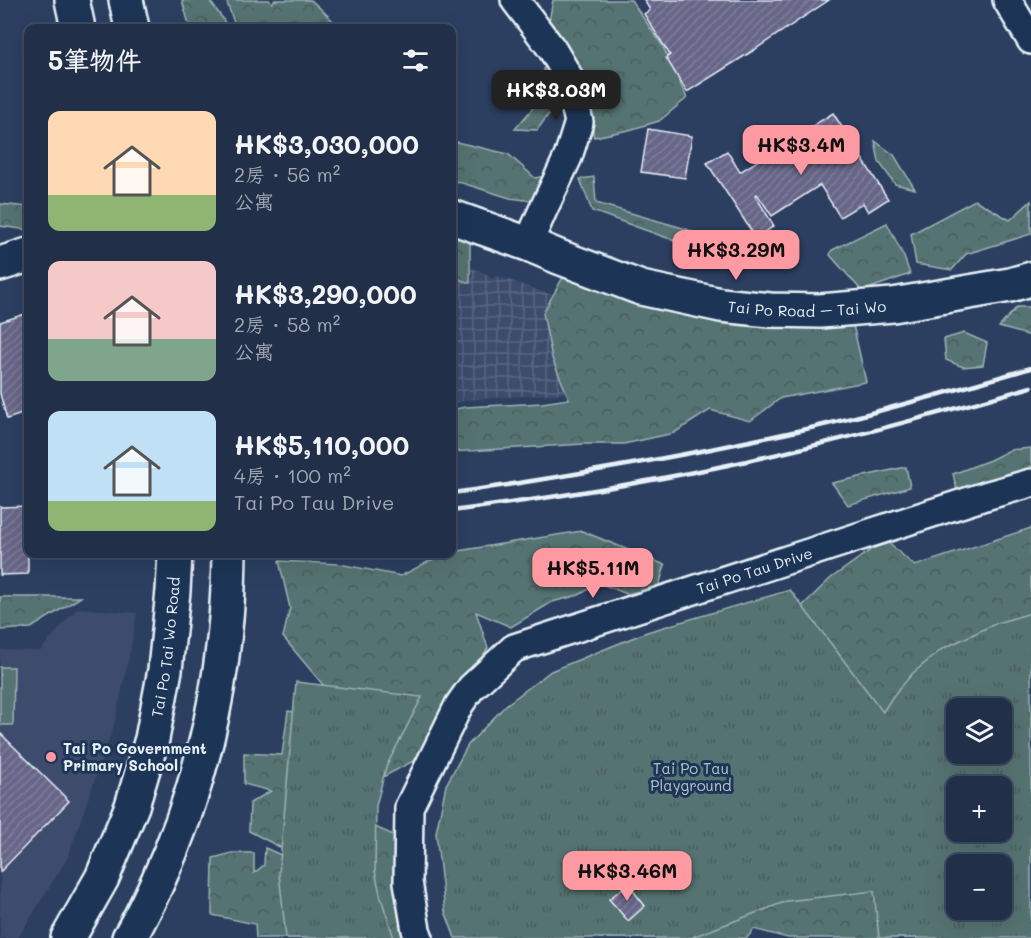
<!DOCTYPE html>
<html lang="zh-TW">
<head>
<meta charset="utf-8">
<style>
	:root { --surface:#212f49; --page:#2d3b53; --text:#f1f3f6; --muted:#a2a9b4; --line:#3e4a61; --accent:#ff9aa2 }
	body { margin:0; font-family:Mali,"LXGW WenKai TC",sans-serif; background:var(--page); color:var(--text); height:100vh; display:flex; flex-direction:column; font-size:22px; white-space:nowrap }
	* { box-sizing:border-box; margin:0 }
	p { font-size:20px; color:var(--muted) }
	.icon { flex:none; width:33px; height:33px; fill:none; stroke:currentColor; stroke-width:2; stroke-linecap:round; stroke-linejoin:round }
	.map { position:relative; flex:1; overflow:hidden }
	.panel { position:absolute; left:24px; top:24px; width:432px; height:534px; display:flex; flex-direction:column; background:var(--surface); border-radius:12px; box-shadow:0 6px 24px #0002,0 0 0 2px var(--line) }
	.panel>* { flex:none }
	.controls { position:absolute; left:946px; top:698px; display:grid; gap:12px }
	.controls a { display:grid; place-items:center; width:66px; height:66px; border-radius:12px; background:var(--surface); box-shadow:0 6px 24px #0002,0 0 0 2px var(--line); font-size:30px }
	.price { position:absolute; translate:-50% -51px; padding:0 14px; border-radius:12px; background:var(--accent); color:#111; font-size:20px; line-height:39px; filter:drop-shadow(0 2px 3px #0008) }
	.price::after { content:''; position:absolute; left:50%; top:36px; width:18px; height:14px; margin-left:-9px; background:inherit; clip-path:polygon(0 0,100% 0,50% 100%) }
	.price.current { background:#222; color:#fff }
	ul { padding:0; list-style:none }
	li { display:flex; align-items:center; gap:18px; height:150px; padding:0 24px }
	li span { display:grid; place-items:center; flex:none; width:168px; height:120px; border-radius:12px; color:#555 }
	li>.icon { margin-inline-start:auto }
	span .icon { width:72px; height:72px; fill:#fffc; stroke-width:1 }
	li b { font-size:26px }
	h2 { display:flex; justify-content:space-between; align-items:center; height:72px; padding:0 24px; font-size:26px }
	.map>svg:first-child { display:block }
</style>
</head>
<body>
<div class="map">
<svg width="1031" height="938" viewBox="0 0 1031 938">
	<defs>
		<pattern id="industrial-grid" width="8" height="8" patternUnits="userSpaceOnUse" patternTransform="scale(1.5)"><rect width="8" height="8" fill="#3e4b6d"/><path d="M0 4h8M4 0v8" fill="none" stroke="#5a6583"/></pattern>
		<pattern id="forest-crowns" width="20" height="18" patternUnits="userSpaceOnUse" patternTransform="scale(1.5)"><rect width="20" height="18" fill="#547372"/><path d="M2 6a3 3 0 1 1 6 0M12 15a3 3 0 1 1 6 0" fill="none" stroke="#4c5b5c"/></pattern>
		<pattern id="park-tufts" width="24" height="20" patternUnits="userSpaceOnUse" patternTransform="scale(1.5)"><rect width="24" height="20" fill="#547372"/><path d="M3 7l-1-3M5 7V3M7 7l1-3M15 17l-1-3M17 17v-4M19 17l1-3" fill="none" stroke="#4c5b5c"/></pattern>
		<pattern id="building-hatch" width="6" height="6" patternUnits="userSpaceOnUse" patternTransform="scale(1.5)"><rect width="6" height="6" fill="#686688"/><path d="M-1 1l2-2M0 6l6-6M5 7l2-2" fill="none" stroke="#7e7c9a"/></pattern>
	</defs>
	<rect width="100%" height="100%" fill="#2c3f61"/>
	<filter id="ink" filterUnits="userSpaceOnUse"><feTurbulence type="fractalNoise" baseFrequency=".0167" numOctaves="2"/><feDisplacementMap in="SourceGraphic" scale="12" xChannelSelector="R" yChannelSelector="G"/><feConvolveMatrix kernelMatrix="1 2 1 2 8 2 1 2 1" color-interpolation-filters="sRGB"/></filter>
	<g filter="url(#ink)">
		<!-- built -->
		<path fill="#3e4b6d" d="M77,608L137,613L129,657L115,722L67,859L18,938H0V650L40,651Z"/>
		<!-- industrial -->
		<path fill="url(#industrial-grid)" d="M452,260L487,274L491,279L497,276L555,296L567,393L467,400L452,403Z"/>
		<!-- grass -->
		<path fill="#547372" stroke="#9eb2b5" stroke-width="1.5" d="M0,667H14L13,725H0Z"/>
		<!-- forest -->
		<g fill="url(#forest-crowns)" stroke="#9eb2b5" stroke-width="1.5">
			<path d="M182,0H209L223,19L227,28H190Z"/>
			<path d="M226,0H269L272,3L275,0H311L323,11L340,28H236Z"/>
			<path d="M553,0H631L662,45L687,98L659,121L629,130L594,137L586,98L557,103L537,130L515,129L544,95V48Z"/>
			<path d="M452,141L508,154L535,178L554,174L540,202L510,198L452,180Z"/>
			<path d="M875,141L894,155L915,189L895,184L879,162Z"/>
			<path d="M594,177L596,203L686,229L698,234V246L670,239L592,211L580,179Z"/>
			<path d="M975,200L1010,220L1031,201V234L966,254L952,270L916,264L911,234Z"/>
			<path d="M0,204L28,207V230L0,226Z"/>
			<path d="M887,223L904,257L910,274L862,291L830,255L832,250Z"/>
			<path d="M710,235L780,247L779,263L751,259L714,252Z"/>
			<path d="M452,236L470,242V283L452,277Z"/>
			<path d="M597,252L627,270L851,316L866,382L781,398L750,421L710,410L674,433L624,444H584L452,452V410L465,407L542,403L569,399L552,358L543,313L562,279Z"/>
			<path d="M1017,307H1031V336L999,327Z"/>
			<path d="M964,333L987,343L983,365L963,367L946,360L944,339Z"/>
			<path d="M1031,448V485L958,494L953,474L990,460L1010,450Z"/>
			<path d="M906,467L910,487L848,505L832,483Z"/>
			<path d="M1031,528V669L957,708L919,938H788L754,929L747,938H600L794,614L831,578L885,540L915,566Z"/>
			<path d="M582,531L665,565L659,586L627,594L599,583L579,595L552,602L511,627L476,612L488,648L419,758L362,788L297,856L249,831L250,803L271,791L244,784V753L282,755L288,711L309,714L334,698L283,637L290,608L279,561L339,564L401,576L443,554H452V552Z"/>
			<path d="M0,597H81L31,628L0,630Z"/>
			<path d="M359,820L398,837L426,938H256L255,924L212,915L213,858L232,853H254V873L264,865L265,848L292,860Z"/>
		</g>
		<!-- park -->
		<g fill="url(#park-tufts)" stroke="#9eb2b5" stroke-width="1.5" fill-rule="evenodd">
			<path d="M790,590L883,712L893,696L913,673L942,649L997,623L1031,613V938H879L874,891L787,901L690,938H455L445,911L436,833L446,785L468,745L506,705L551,671L647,632ZM957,708H1002V753H957ZM957,786H1002V831H957ZM957,864H1002V909H957Z"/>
			<path d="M296,682L422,697L386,767L376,806L375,871L381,898L394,938H286L279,873Z"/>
		</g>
		<!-- building -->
		<g fill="url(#building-hatch)" stroke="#e8f1f8" stroke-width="1.5">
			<path d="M644,0H829L754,50L687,92L666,58L670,55L644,14L650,10Z"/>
			<path d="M833,113L888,199L868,212L863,203L840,217L820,185L772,216L757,194L755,195L774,226L756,238L707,163L727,151L740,172Z"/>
			<path d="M648,129L692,136L685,178L641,172Z"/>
			<path d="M28,313V412L7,419L0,394V322Z"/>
			<path d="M28,506V574L0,575V507Z"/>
			<path d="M0,733L69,801L0,872Z"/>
			<path d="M628,884L645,906L628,921L609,899Z"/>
		</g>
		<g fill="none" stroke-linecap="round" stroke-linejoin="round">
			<defs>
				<g id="minor">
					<path d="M515,0L552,49L568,76L579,122L568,157L543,210L528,244"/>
					<path d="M1007,0L1031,40"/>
					<path id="s1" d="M419,938L416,930L408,882L409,807L459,705L471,688L514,648L985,496L1031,483"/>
				</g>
				<path id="tertiary" d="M0,264L28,255"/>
				<g id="secondary">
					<path id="s2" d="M452,217L528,244L559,257L641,288L721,305L770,310L820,311L893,305L1010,285L1031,279"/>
				</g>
				<g id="primary">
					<path id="s3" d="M68,938L102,878L132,806L152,739L165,670L173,591L175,554"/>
					<path d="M129,938C140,920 149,900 158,881C205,778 228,667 229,554"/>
				</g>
				<g id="motorway">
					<path d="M72,0L78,28"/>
					<path d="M126,0L132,28"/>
				</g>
			</defs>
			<!-- minor casing -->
			<use href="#minor" stroke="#e8f1f8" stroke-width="32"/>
			<!-- tertiary casing -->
			<use href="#tertiary" stroke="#e8f1f8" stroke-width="38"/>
			<!-- secondary casing -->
			<use href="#secondary" stroke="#e8f1f8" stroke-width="38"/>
			<!-- primary casing -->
			<use href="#primary" stroke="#e8f1f8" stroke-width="38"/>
			<!-- motorway casing -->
			<use href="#motorway" stroke="#e8f1f8" stroke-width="38"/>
			<!-- minor -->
			<use href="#minor" stroke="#1d3557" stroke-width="27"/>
			<!-- tertiary -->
			<use href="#tertiary" stroke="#1d3557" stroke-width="33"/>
			<!-- secondary -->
			<use href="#secondary" stroke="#1d3557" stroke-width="33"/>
			<!-- primary -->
			<use href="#primary" stroke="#1d3557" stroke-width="33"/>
			<!-- motorway -->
			<use href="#motorway" stroke="#1d3557" stroke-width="33"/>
			<!-- rail -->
			<g stroke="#e8f1f8" stroke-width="4.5">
				<path d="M452,493C573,476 695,454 815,427C888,410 959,389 1031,368"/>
				<path d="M452,511C536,500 620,487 704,470C814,448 923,418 1031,387"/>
			</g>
		</g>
	</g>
	<!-- markers -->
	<circle fill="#ff9aa2" stroke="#1d3557" stroke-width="2" cx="51" cy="757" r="6"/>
	<g text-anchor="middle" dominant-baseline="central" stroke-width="6" stroke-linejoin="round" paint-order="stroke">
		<!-- street labels -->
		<g font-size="15" fill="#e8f1f8" stroke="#1d3557">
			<text stroke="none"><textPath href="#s2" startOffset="370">Tai Po Road – Tai Wo</textPath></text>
			<text stroke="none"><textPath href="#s1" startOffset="578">Tai Po Tau Drive</textPath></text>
			<text stroke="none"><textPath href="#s3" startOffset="310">Tai Po Tai Wo Road</textPath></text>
		</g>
		<!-- poi labels -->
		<g font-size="15" font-weight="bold" fill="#e8f1f8" stroke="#1d3557" text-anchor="start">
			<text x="63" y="748">Tai Po Government<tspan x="63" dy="17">Primary School</tspan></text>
		</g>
		<!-- park labels -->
		<g font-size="15" fill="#b4c5c9" stroke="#1d3557">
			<text x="691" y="768">Tai Po Tau<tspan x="691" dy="17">Playground</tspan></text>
		</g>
	</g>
</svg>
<div class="controls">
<a><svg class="icon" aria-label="layers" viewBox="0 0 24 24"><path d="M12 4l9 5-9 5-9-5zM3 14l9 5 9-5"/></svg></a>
<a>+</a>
<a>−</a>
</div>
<b class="price current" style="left:556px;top:121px">HK$3.03M</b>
<b class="price" style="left:801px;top:176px">HK$3.4M</b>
<b class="price" style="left:736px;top:281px">HK$3.29M</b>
<b class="price" style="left:593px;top:599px">HK$5.11M</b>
<b class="price" style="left:627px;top:902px">HK$3.46M</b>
<section class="panel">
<h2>5筆物件<svg class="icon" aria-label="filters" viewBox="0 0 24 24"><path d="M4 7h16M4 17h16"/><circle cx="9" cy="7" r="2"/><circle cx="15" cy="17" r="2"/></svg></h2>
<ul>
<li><span style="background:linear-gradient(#ffd9b3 70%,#8fb573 0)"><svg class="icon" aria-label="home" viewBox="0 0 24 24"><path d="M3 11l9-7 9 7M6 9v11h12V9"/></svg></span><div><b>HK$3,030,000</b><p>2房 · 56 m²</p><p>公寓</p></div></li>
<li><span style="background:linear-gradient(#f6c9c9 65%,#7fa58c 0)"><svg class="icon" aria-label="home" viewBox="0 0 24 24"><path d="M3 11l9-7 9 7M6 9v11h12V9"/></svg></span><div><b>HK$3,290,000</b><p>2房 · 58 m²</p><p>公寓</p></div></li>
<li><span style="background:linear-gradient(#bfe0f5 75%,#8fb573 0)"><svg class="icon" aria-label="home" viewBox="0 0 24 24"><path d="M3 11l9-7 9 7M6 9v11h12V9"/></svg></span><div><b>HK$5,110,000</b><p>4房 · 100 m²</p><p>Tai Po Tau Drive</p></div></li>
</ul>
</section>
</div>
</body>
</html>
